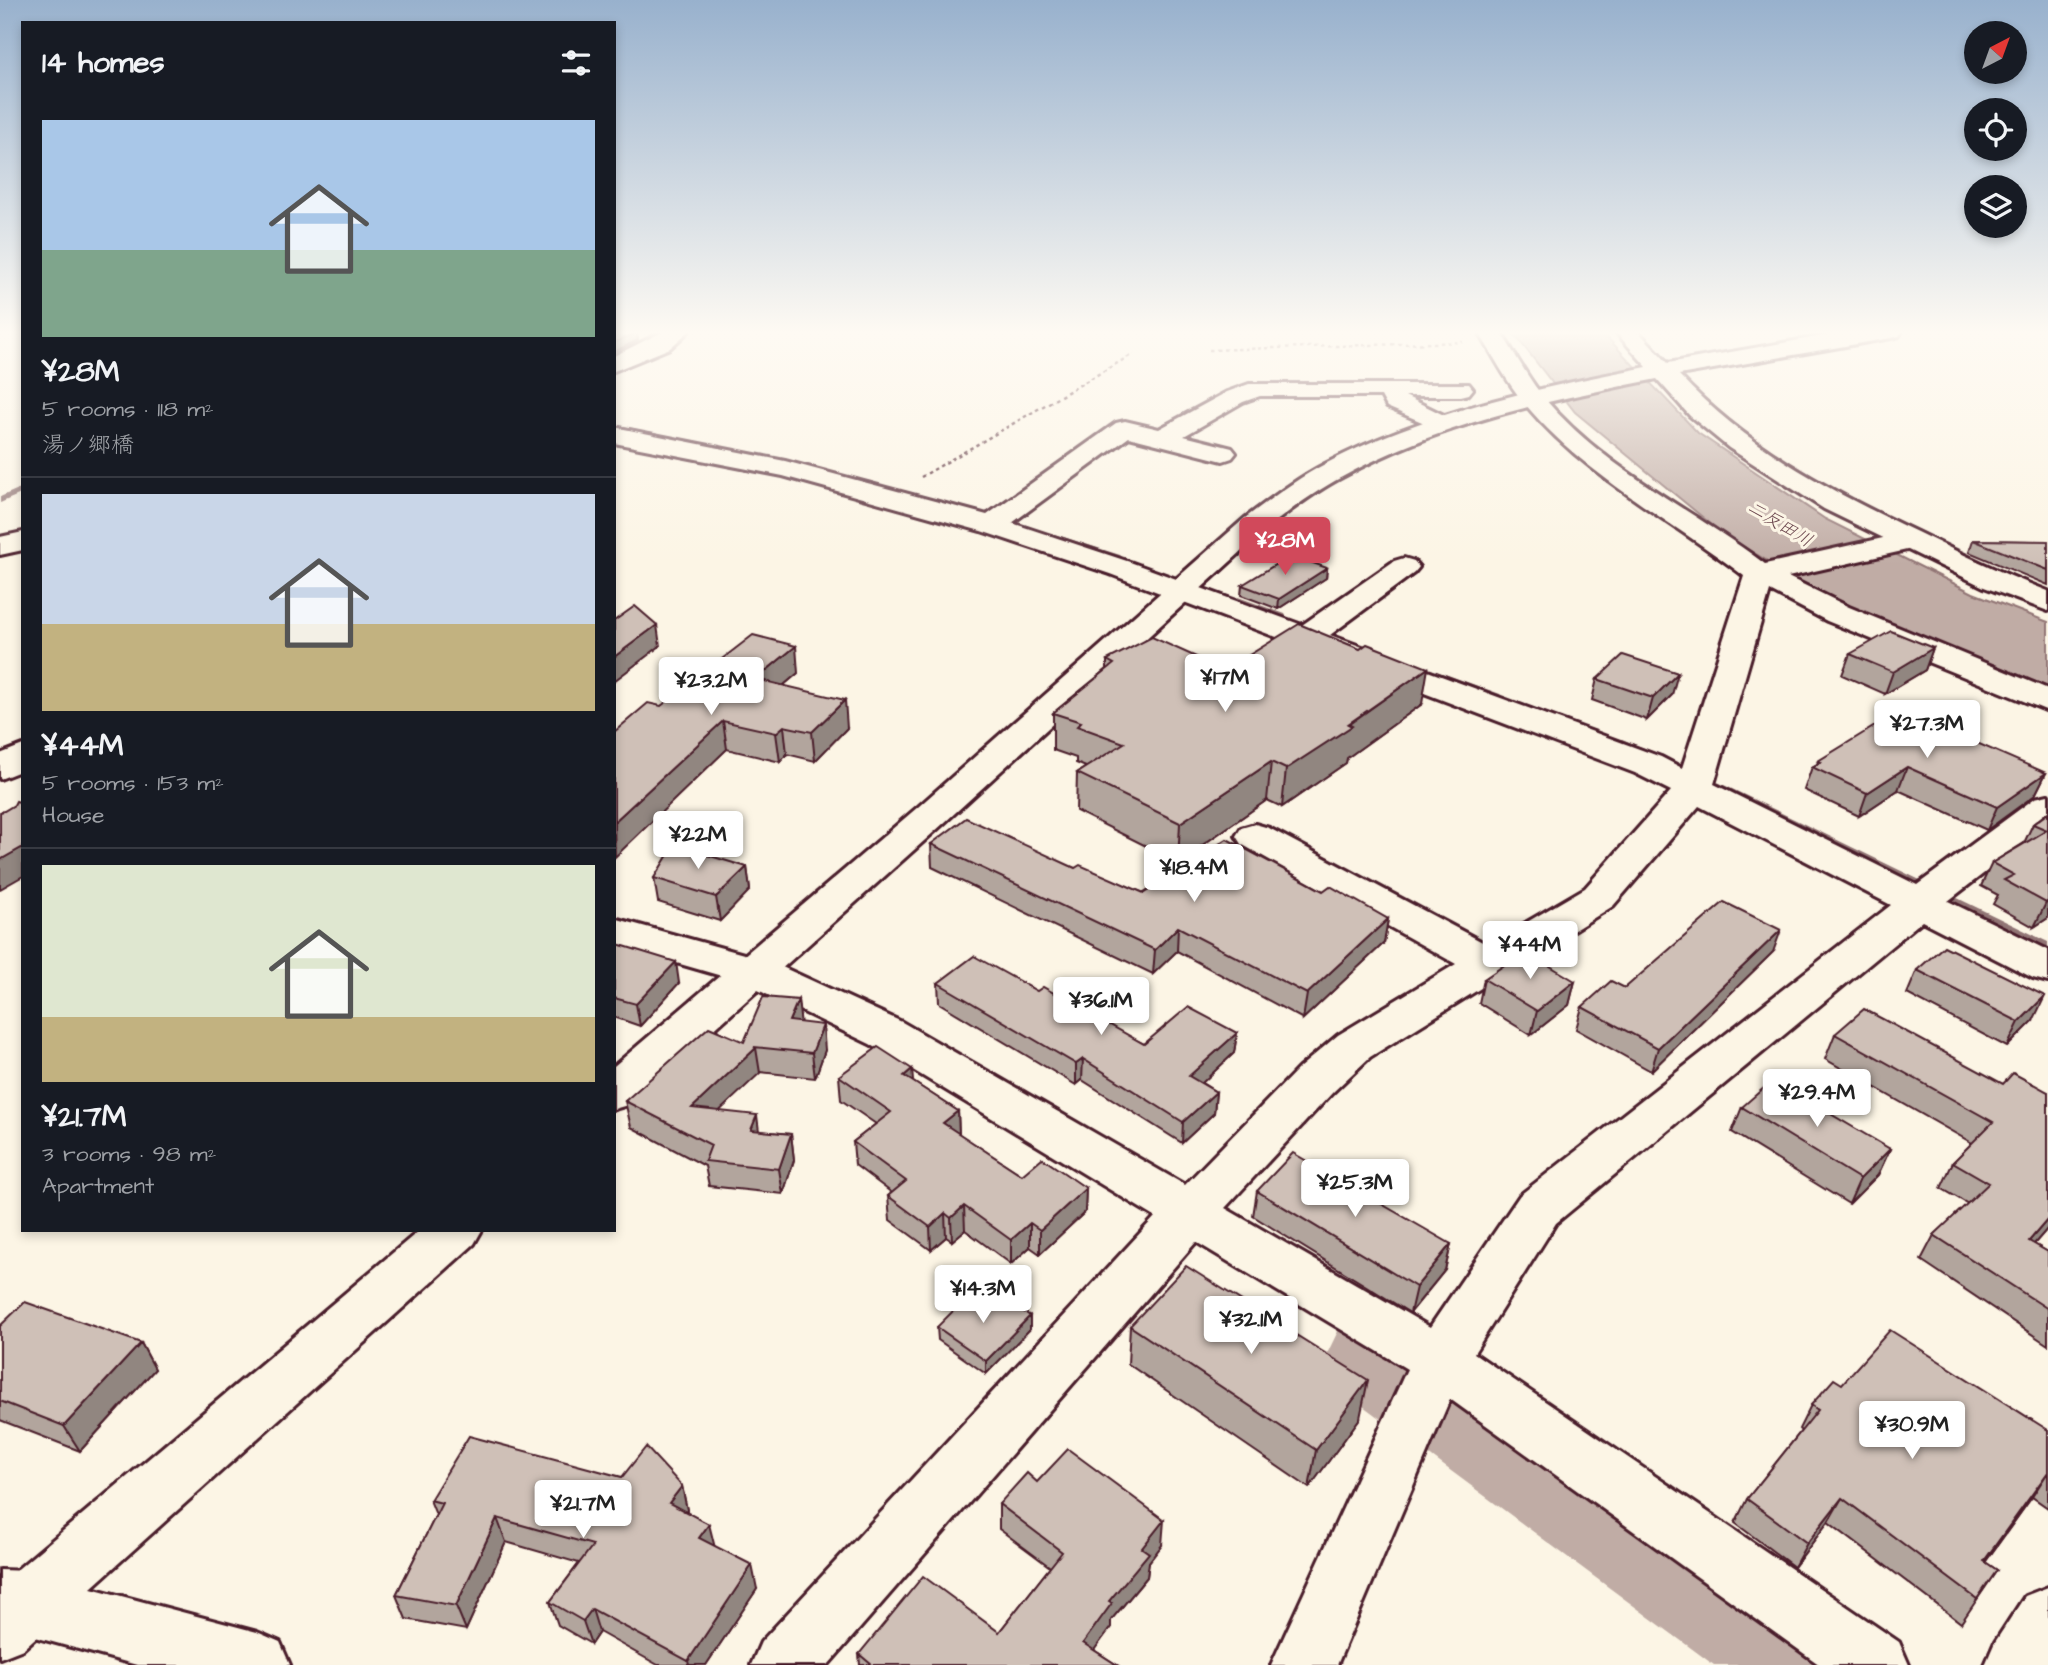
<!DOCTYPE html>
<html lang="en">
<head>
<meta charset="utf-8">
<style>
	:root { --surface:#171b24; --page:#20242c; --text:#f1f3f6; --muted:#9ea1a6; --line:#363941; --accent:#d1495b }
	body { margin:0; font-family:"Architects Daughter","Klee One",sans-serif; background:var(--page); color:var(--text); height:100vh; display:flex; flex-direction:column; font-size:26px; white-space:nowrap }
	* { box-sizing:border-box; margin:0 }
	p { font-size:23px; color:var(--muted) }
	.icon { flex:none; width:38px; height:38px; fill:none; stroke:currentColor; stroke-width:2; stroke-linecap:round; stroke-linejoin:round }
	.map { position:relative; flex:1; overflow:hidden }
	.panel { position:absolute; left:21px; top:21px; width:595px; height:1211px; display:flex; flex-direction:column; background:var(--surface); border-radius:0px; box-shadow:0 4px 10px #0003 }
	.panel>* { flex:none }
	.needle { width:46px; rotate:41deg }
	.buttons { position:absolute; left:1964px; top:21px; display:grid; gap:14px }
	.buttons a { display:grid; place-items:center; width:63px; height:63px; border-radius:50%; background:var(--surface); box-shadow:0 4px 10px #0003; font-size:35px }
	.price { position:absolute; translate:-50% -60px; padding:0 16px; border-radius:7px; background:#fff; color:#222; font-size:23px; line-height:46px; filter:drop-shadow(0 2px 4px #0008) }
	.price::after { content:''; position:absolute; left:50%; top:42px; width:21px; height:16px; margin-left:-10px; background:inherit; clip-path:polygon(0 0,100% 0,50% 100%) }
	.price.active { background:var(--accent); color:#fff }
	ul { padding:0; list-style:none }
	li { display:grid; align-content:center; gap:14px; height:371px; padding:0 21px }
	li+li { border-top:2px solid var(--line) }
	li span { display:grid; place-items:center; height:217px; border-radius:0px; color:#555 }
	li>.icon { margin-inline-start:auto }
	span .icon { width:126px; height:126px; fill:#fffc; stroke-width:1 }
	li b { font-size:30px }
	h2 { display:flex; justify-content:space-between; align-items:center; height:84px; padding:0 21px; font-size:30px }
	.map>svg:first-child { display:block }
</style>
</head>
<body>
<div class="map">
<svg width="2048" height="1665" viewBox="0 0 2048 1665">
	<rect width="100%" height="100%" fill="#fcf5e5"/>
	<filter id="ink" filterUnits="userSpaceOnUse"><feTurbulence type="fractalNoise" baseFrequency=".0143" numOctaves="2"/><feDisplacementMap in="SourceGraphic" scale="14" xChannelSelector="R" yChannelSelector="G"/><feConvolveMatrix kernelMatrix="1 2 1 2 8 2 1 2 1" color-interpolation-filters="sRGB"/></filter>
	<g filter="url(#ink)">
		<!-- water -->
		<path fill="#c0aca5" stroke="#917474" stroke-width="2" d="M1512,331H1601L1698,433L1825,519L1973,593L2048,622V687L1826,597L1723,534L1575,412Z"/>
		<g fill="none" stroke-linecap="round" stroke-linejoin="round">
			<!-- stream -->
			<g fill="#917474" fill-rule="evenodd">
				<path d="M614,424L724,447L728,449L724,451L614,428Z"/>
				<path d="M23,487V493L0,503V497Z"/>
				<path d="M1051,533L1120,555L1122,557L1117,560L1114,559L1048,538L1046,536Z"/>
				<path d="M1238,597L1285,614L1286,616L1285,618H1277L1235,602L1233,600Z"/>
				<path d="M1412,662L1500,694L1501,696L1500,698H1492L1408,667L1407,665Z"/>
				<path d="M1622,739L1664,756L1666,758L1660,761L1656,760L1618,744L1616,742L1618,740Z"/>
				<path d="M1699,773L2048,942V951L1695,778L1693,776Z"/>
			</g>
			<!-- river -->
			<path fill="#c0aca5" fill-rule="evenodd" d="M1376,1314L1412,1327L1858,1622L1875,1665H1714L1340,1389L1325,1358L1340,1327Z"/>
			<defs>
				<g id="minor">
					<path d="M664,331H689L670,348L614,371V356Z"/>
					<path d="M1478,331H1500C1514,352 1526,375 1541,394C1601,468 1691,508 1765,564L1910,532L1920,535L1924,541L1920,547L1788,577L1849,607L2048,689V711L1827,621L1770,591L1714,784L1917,885L2035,798L2048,795V824L1948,901L2048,950V982L2033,978L1922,921L1556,1223L1474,1353L1899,1642L1909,1665H1820L1450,1399L1337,1665H1271L1407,1369L1196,1242L828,1665H751L761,1642L1155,1217L870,1044L739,981L614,945V918L769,961L902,1022L1185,1185L1299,1068L1338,1035L1456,964L1241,844L1236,836L1241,828L1255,824L1269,828L1488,945L1585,888L1671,791L1635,773L1110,574L981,531L783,476L614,443V427L785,461L987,515L1116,423L1125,421L1159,429L1227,392L1249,384H1469L1473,389L1469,394L1461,396H1405L1452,419L1455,424L1452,429L1443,431L1387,407L1381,396H1260L1243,402L1184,436L1232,448L1236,453L1232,458L1223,461L1129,437L1012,523L1130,562L1302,625L1394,561L1404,558L1414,561L1419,567L1414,573L1330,635L1661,757L1682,768L1744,576C1670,519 1586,477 1525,404C1507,383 1493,355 1478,331ZM1699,806L1891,905L1520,1195L1430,1327L1225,1208L1333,1092L1370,1057L1613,906Z"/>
					<path d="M23,532V550L0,555V537Z"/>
					<path d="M23,745V770L0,779V754Z"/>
					<path d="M0,1570L27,1571L257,1632L280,1642L290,1665H137L27,1635L0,1634Z"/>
					<path d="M2048,1587V1665H1985L1995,1642L2025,1596Z"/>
				</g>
				<g id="tertiary">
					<path d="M1615,331H1638L1668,363L1851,331H1902L1899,336L1891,338L1679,375C1745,446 1830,491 1917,532C1960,553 2003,574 2048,591V611L1984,587L1824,509L1729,448L1690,416L1657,379C1550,400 1440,423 1344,476C1315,491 1290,510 1265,530L944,823L631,1104L614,1109V1066L918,807L1245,518C1271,499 1296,479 1325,464C1424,412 1537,388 1647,367Z"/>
					<path d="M420,1230H482L474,1244L23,1649L0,1658V1584Z"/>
				</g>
			</defs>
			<!-- minor casing -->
			<use href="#minor" stroke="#4a1f2b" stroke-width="6"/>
			<!-- tertiary casing -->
			<use href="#tertiary" stroke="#4a1f2b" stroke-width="6"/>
			<!-- path -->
			<g stroke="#4a1f2b" stroke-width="2.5" stroke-dasharray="3.5 3.5" stroke-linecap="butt">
				<path d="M1209,350L1463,342"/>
				<path d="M921,477L1133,354"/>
			</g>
			<!-- minor -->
			<use href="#minor" fill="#fcf5e5" fill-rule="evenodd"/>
			<!-- tertiary -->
			<use href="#tertiary" fill="#fcf5e5" fill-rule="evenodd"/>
		</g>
		<!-- wall -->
		<g fill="#b2a59d" stroke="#4a1f2b" stroke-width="2">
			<path d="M1973,540L2048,541V585L1969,552Z"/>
			<path d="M1327,568L1326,578L1278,609L1241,595L1242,585Z"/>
			<path d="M1933,648L1925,670L1885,694L1842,675L1850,654Z"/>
			<path d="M1107,660L1225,670L1422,704L1347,758L1346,763L1282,807L1267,800L1178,862L1076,811L1077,773L1086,767L1076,763V758L1053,750V713L1107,669Z"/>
			<path d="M798,673L784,685L847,728L815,761L787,754L780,762L727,749L614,857V732L661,706Z"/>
			<path d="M1597,679L1672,695L1647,720L1592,700Z"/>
			<path d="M1818,761L2046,773L2035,795L1987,830L1898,790L1859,816L1804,790L1812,767L1817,764Z"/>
			<path d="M2048,812V918L2034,927L1993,904L1998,895L1981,886L1992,863L2024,843L2033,824Z"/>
			<path d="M931,844L1075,868L1144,893L1323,891L1388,919L1384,943L1303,1019L1177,951L1153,974L932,867Z"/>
			<path d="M747,867L750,890L720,921L658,902L654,878Z"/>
			<path d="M614,943L679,983L640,1026L614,1017Z"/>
			<path d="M1773,952L1651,1071L1576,1029L1582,1007L1625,988Z"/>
			<path d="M1917,970L2033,1021L2007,1047L1907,994Z"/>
			<path d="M1484,979L1575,981L1569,1005L1531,1035L1479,1003Z"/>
			<path d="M938,983L1037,991L1144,1044L1237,1033L1234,1053L1202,1083L1216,1092L1214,1113L1182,1143L1082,1080L1076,1085L939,1003Z"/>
			<path d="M798,1000L800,1023L825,1050L815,1078L760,1072L719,1111L759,1131L791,1134L794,1160L783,1194L709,1186L705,1166L631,1127L625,1101L744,1042Z"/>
			<path d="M1835,1034L2003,1084L2048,1092V1228L2034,1244L2048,1252V1345L1921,1260L1934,1235L1968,1204L1941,1188L1953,1162L1972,1143L1825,1059Z"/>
			<path d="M839,1076L913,1082L958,1111L959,1134L1022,1175L1086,1188L1085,1212L1040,1254L1030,1247L1011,1264L965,1230L952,1241L946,1237L931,1250L890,1220L888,1196L892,1193L855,1165L853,1142L876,1124L841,1100Z"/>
			<path d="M1742,1107L1890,1149L1878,1175L1849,1204L1732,1132Z"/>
			<path d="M1257,1191L1451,1244L1445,1270L1410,1313L1253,1216Z"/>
			<path d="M991,1311L1030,1316V1329L986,1374L938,1340L937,1327Z"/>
			<path d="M0,1326L141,1343L155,1369L80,1451L0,1420Z"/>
			<path d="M1130,1326L1360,1418L1309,1488L1128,1364Z"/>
			<path d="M1842,1384L2048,1430V1508L2032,1497L1985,1562L1997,1570L1961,1623L1828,1522L1794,1567L1735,1523L1747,1499L1801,1431L1799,1429L1811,1405Z"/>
			<path d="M622,1477L682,1486L687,1510L686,1512L714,1546L757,1589L706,1665H658L599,1632L591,1644L558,1625L550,1602L579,1563L506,1542L466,1630L406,1619L396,1595L436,1515L430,1500Z"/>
			<path d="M1037,1482L1162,1545L1149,1562L1147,1577L1111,1620V1627L1094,1650L1117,1665H860L859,1654L999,1632L1050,1567L999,1529V1504Z"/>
		</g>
		<!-- shaded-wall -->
		<g fill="#918680" stroke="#4a1f2b" stroke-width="2">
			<path d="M637,332L638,340L614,352V343Z"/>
			<path d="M1327,568L1326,578L1278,609L1279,599Z"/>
			<path d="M657,625L660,646L614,681V657Z"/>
			<path d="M796,646L798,673L759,706L756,679Z"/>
			<path d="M1933,648L1925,670L1885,694L1893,672Z"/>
			<path d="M1428,668L1422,704L1347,758L1346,763L1282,807L1286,769Z"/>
			<path d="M1678,673L1672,695L1647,720L1653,698Z"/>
			<path d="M845,700L847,728L815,761L812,732Z"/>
			<path d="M723,721L727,749L615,857L614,822Z"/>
			<path d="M784,726L787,754L780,762L776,733Z"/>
			<path d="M1271,762L1267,800L1178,862L1180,823Z"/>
			<path d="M1907,767L1898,790L1859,816L1867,793Z"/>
			<path d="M2046,773L2035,795L1987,830L1997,807Z"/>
			<path d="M23,847V876L0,889V860Z"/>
			<path d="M747,867L750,890L720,921L716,897Z"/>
			<path d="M2048,901V918L2034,927L2046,903Z"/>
			<path d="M1388,919L1384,943L1303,1019L1307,994Z"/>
			<path d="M1178,927L1177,951L1153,974L1155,950Z"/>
			<path d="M1781,930L1773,952L1651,1071L1658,1048Z"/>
			<path d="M676,962L679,983L640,1026L636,1004Z"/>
			<path d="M1575,981L1569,1005L1531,1035L1537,1011Z"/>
			<path d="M2045,996L2033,1021L2007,1047L2019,1022Z"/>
			<path d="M798,1000L801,1025L789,1021Z"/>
			<path d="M823,1025L825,1050L815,1078L812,1053Z"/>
			<path d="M1237,1033L1234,1053L1187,1097L1189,1076Z"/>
			<path d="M756,1048L760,1073L696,1133L692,1108Z"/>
			<path d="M1083,1059L1082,1080L1076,1085V1064Z"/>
			<path d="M912,1069L914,1093L904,1076Z"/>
			<path d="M1216,1092L1214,1113L1182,1143L1183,1122Z"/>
			<path d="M958,1111L959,1135L943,1123Z"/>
			<path d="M757,1115L760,1140L751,1130Z"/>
			<path d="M791,1134L794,1160L783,1194L779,1169Z"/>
			<path d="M1890,1149L1878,1175L1849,1204L1860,1179Z"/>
			<path d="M1086,1188L1085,1212L1040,1254V1230Z"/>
			<path d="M964,1206L965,1230L952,1241L951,1218Z"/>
			<path d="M945,1213L946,1237L931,1250L930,1227Z"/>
			<path d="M2048,1219V1228L2015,1266L2029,1241Z"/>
			<path d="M1030,1223V1247L1011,1264V1240Z"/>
			<path d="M1451,1244L1445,1270L1410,1313L1416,1287Z"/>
			<path d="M1030,1316V1329L986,1374V1361Z"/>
			<path d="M141,1343L155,1369L80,1451L64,1426Z"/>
			<path d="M1368,1380L1360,1418L1309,1488L1316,1450Z"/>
			<path d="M2048,1472L2032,1497L1969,1585L1984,1561Z"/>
			<path d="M682,1486L687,1510L675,1527L669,1503Z"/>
			<path d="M1842,1498L1828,1522L1794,1567L1807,1543Z"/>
			<path d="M497,1518L506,1542L466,1630L456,1606Z"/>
			<path d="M1164,1520L1162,1545L1149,1562L1147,1577L1111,1620V1627L1083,1665V1643L1142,1548Z"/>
			<path d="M709,1524L715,1548L699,1538Z"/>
			<path d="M752,1565L757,1589L706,1665H689L688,1661Z"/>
			<path d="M592,1609L599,1632L591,1644L583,1621Z"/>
		</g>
		<!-- building -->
		<g fill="#cfc0b7" stroke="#4a1f2b" stroke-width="2">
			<path d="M614,331H633L637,332L614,343Z"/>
			<path d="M1973,540L2048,541V570Z"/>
			<path d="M1291,555L1327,568L1279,599L1242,585Z"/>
			<path d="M635,606L657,625L614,657V621Z"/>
			<path d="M1299,624L1360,649L1367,644L1428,668L1348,724L1352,726L1286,769L1271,762L1180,823L1077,773L1124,743L1077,726L1081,722L1053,713L1114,664L1107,660L1152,637L1225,670Z"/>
			<path d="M1891,631L1933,648L1893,672L1850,654Z"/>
			<path d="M753,635L796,646L756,679L845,700L812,732L784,726L776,733L723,721L614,822V732L648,703L661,706Z"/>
			<path d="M1623,655L1678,673L1653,698L1597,679Z"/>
			<path d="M1901,710L2046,773L1997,807L1907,767L1867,793L1812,767L1821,762L1818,761Z"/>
			<path d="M16,801L23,803V847L0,860V812L4,811L14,805Z"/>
			<path d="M2048,813V901L2046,903L2004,880L2014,875L1992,863L2047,830L2033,824Z"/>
			<path d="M966,818L1075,868L1080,865L1144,893L1227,839L1323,891L1330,886L1388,919L1307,994L1178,927L1155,950L931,844Z"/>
			<path d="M674,845L747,867L716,897L654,878Z"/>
			<path d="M1724,902L1781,930L1658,1048L1582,1007L1611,981L1625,988Z"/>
			<path d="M614,943L676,962L636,1004L614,998Z"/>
			<path d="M1944,946L2045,996L2019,1022L1917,970Z"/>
			<path d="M1525,951L1575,981L1537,1011L1484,979Z"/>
			<path d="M974,956L1037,991L1043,987L1144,1044L1188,1007L1237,1033L1189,1076L1216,1092L1183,1122L1083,1059L1076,1064L938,983Z"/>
			<path d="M763,997L798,1000L789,1021L823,1025L812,1053L754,1047L756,1048L692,1108L757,1115L751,1130L791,1134L779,1169L705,1161L711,1145L625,1101L709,1027L744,1042Z"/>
			<path d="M1864,1009L2003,1084L2013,1073L2048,1092V1219L2029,1241L2048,1252V1309L1934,1235L1989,1183L1953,1162L1993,1122L1835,1034Z"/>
			<path d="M878,1047L912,1069L904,1076L958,1111L943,1123L1022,1175L1042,1158L1086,1188L1040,1230L1030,1223L1011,1240L964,1206L951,1218L945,1213L930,1227L888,1196L906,1181L853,1142L891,1112L839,1076Z"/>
			<path d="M1773,1080L1890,1149L1860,1179L1742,1107Z"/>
			<path d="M1293,1153L1451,1244L1416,1287L1257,1191Z"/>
			<path d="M1186,1266L1368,1380L1316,1450L1130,1326Z"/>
			<path d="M969,1295L991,1311L1004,1298L1030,1316L986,1361L937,1327Z"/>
			<path d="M25,1302L141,1343L64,1426L0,1401V1326Z"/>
			<path d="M1890,1330L2048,1430V1472L1984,1561L1997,1570L1977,1599L1842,1498L1807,1543L1747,1499L1818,1410L1811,1405L1834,1379L1842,1384Z"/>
			<path d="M469,1436L622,1477L646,1447L682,1486L669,1503L709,1524L699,1538L752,1565L688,1661L592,1609L583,1621L550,1602L593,1545L497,1518L456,1606L396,1595L442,1503L430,1500Z"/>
			<path d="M1068,1449L1164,1520L1142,1548L1149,1553L1109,1601L1112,1603L1083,1643L1117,1665H872L859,1654L923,1576L999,1632L1062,1552L999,1504L1027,1473L1037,1482Z"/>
		</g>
	</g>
	<!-- sky -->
	<linearGradient id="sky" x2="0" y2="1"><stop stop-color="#98b1cd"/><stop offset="0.59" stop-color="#fefaf3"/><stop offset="1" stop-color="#fefaf3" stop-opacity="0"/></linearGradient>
	<rect width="2048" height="564" fill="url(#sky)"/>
	<g text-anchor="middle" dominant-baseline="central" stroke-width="6" stroke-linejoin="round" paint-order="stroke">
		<!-- far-water labels -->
		<g font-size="18" font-style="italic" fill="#6d4950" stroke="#fcf5e5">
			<text transform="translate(1780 524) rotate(31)">二反田川</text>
		</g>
	</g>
</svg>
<div class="buttons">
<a><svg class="needle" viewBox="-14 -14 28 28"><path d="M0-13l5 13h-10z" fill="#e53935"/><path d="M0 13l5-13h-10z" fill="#9ea1a6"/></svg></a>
<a><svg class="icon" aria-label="locate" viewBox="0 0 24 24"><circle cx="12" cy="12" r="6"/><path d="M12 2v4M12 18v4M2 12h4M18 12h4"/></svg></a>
<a><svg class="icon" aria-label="layers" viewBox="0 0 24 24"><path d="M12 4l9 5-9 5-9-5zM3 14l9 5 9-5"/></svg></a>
</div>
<b class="price active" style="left:1285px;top:577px">¥28M</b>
<b class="price" style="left:1225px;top:714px">¥17M</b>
<b class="price" style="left:711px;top:717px">¥23.2M</b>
<b class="price" style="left:1927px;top:760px">¥27.3M</b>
<b class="price" style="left:698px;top:871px">¥22M</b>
<b class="price" style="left:1194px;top:904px">¥18.4M</b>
<b class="price" style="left:1530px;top:981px">¥44M</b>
<b class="price" style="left:1101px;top:1037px">¥36.1M</b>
<b class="price" style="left:1817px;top:1129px">¥29.4M</b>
<b class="price" style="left:1355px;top:1219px">¥25.3M</b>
<b class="price" style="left:983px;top:1325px">¥14.3M</b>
<b class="price" style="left:1251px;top:1356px">¥32.1M</b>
<b class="price" style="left:1912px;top:1461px">¥30.9M</b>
<b class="price" style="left:583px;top:1540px">¥21.7M</b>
<section class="panel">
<h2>14 homes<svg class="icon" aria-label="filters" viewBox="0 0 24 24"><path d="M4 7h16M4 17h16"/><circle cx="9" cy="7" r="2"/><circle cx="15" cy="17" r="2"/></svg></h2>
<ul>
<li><span style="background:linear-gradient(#a9c7e8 60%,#7fa58c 0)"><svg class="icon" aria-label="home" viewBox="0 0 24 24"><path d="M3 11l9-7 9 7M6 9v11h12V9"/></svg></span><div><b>¥28M</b><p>5 rooms · 118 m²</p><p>湯ノ郷橋</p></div></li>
<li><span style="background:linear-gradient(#c9d6e8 60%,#c2b280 0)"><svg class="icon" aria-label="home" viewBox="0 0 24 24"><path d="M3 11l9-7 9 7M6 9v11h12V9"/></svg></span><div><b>¥44M</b><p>5 rooms · 153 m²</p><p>House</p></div></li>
<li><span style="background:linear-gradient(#dfe7d0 70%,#c2b280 0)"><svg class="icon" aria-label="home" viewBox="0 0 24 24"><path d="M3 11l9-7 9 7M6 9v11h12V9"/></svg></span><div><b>¥21.7M</b><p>3 rooms · 98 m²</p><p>Apartment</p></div></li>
</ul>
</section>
</div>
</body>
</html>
